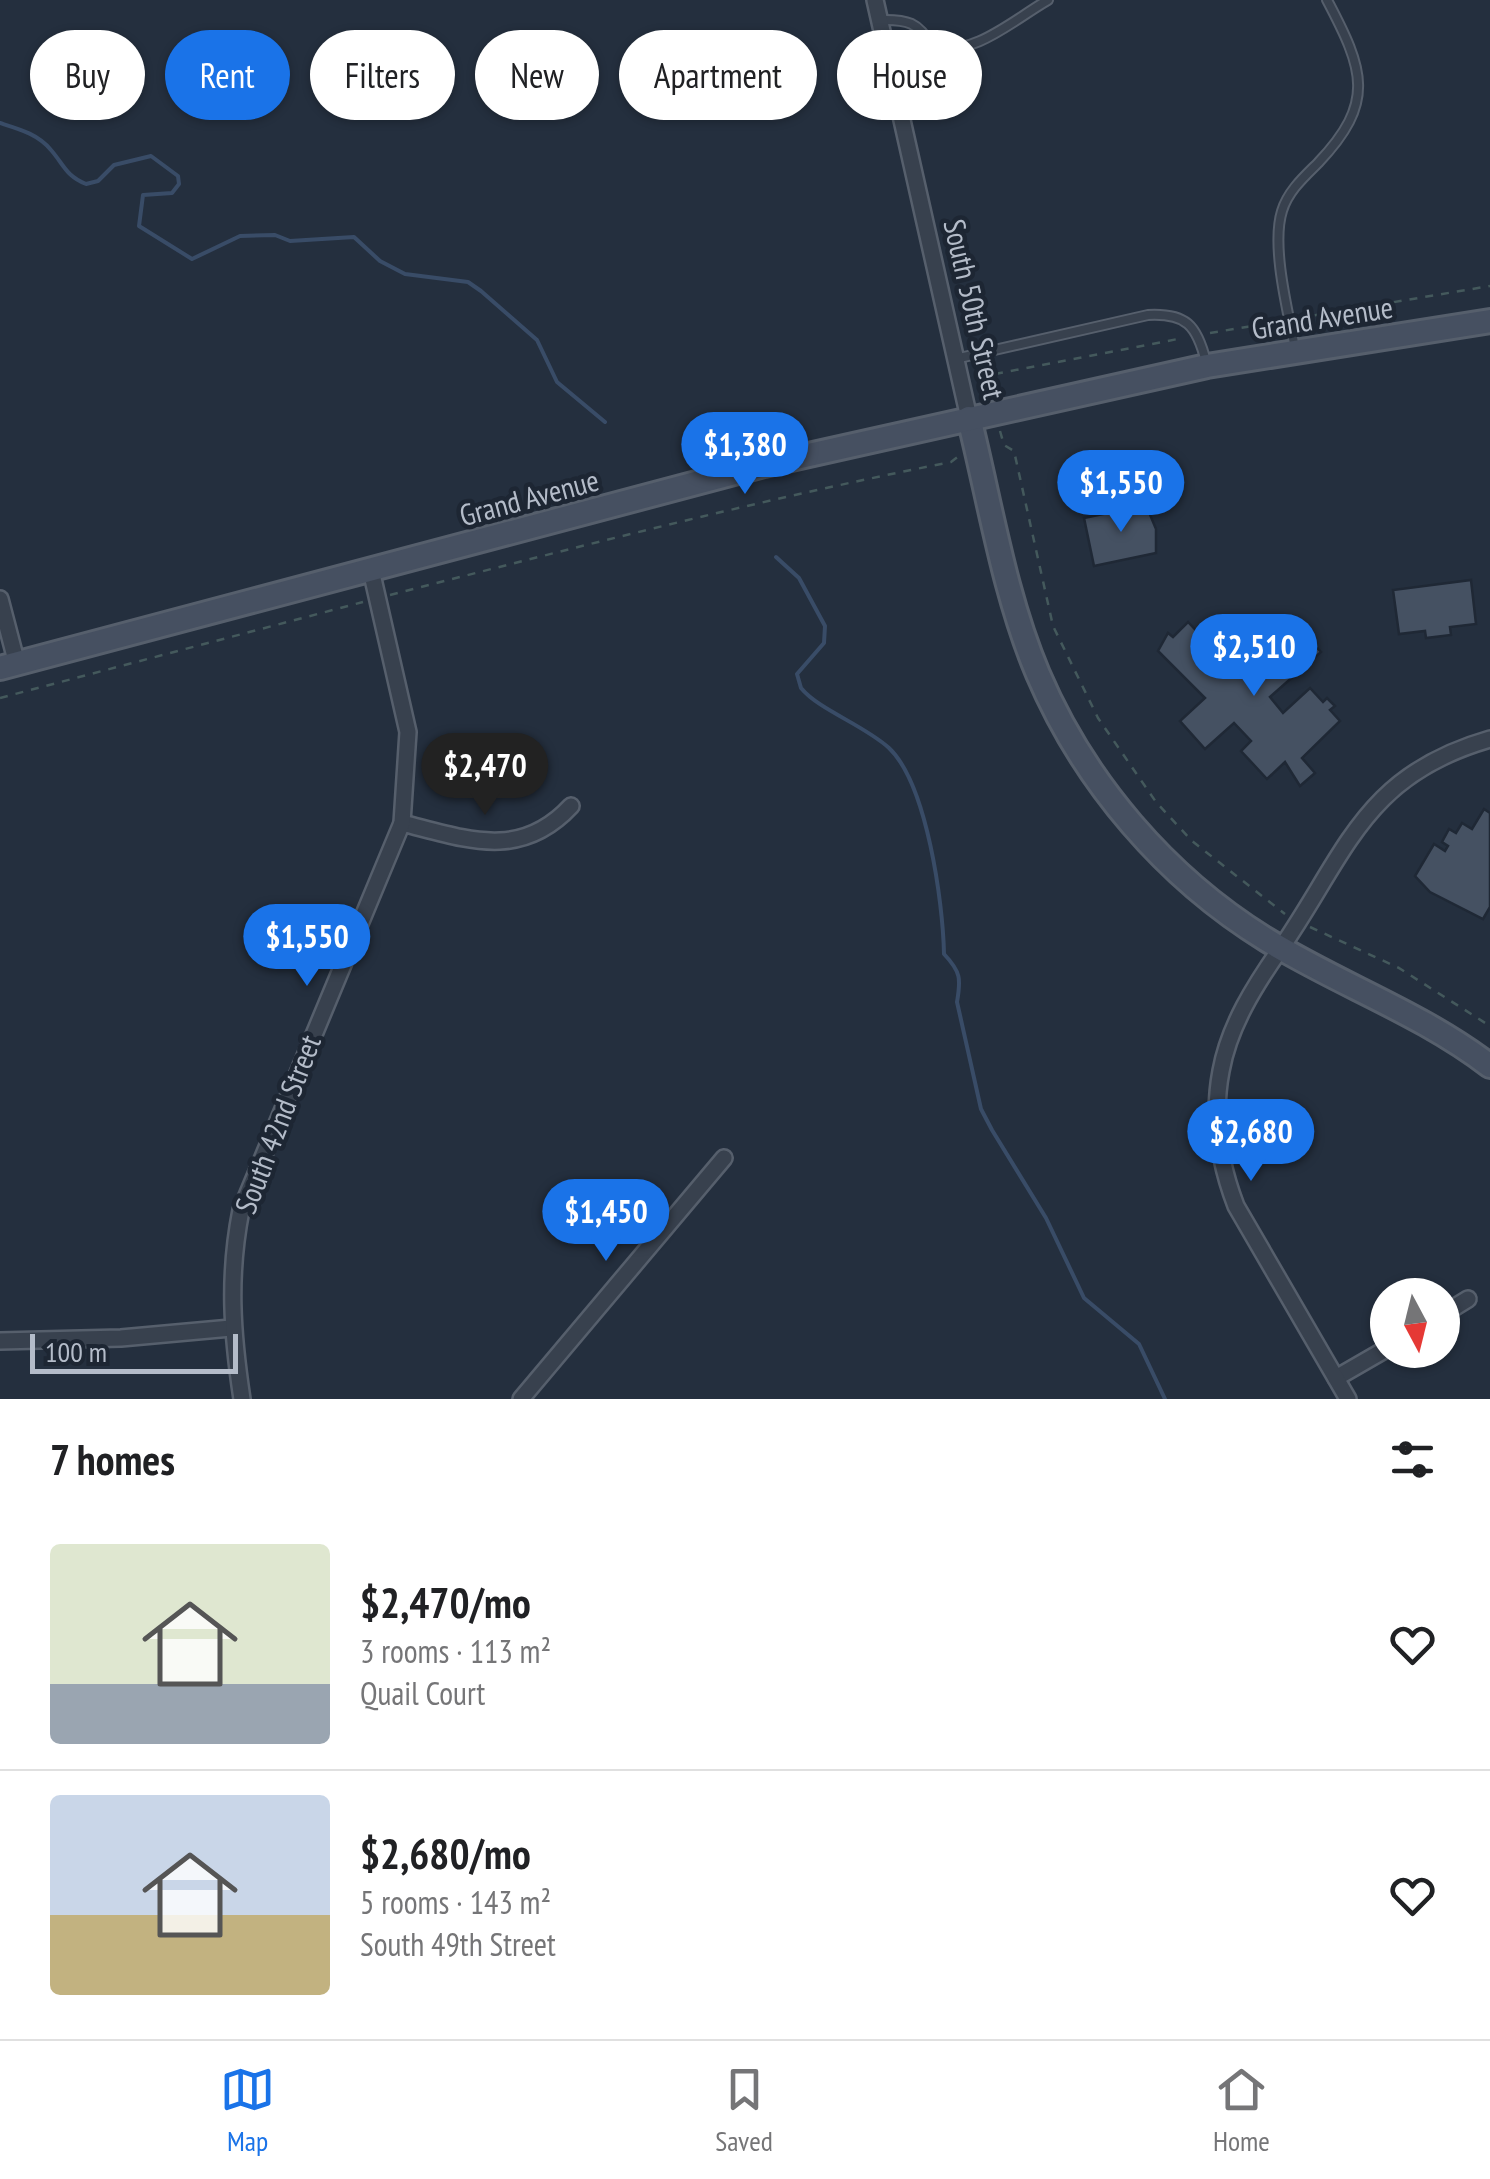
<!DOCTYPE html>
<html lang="en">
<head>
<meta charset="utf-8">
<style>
	:root { --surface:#fff; --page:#f2f2f2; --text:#202124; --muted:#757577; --line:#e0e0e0; --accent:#1a73e8 }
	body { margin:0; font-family:"PT Sans Narrow",sans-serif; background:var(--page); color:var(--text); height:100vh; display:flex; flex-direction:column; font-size:38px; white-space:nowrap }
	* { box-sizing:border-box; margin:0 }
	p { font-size:32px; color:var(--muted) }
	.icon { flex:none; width:55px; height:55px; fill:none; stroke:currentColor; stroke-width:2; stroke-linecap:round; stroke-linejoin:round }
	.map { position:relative; height:1399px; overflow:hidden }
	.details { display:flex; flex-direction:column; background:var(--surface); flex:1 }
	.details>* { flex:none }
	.banner { position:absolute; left:30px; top:30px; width:1430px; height:90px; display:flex; gap:20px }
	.needle { width:65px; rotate:173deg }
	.fabs { position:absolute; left:1370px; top:1278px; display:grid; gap:20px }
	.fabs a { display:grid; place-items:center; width:90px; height:90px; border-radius:50%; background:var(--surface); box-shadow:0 2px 8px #0004; font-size:50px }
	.scale { position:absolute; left:30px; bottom:25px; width:208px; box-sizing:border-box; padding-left:10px; border:5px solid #b4bcc9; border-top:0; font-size:28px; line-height:35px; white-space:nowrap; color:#b4bcc9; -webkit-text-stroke:8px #1d2633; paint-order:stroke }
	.price { position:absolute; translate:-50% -85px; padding:0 22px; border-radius:35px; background:var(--accent); color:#fff; font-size:32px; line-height:65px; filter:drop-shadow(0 2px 5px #0008) }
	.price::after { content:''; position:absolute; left:50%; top:60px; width:30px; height:22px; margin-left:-15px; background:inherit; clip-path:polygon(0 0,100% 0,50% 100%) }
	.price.active { background:#222; color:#fff }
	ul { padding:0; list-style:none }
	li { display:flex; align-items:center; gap:30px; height:250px; padding:0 50px }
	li+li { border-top:2px solid var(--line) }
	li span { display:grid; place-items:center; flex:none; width:280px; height:200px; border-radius:10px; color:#555 }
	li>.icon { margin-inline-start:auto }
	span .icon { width:120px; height:120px; fill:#fffc; stroke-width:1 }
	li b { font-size:42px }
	h2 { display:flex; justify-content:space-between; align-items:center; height:120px; padding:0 50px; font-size:42px }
	.chip { padding:0 35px; border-radius:45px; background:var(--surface); box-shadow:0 2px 8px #0004; font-size:35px; line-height:90px }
	.chip.active { background:var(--accent); color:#fff }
	.tabs { display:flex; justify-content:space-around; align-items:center; height:140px; border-top:2px solid var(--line); background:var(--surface); font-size:28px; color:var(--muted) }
	.tabs a { display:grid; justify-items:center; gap:5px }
	.tabs .active { color:var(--accent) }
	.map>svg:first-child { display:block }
</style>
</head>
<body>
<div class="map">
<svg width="1490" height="1399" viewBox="0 0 1490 1399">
	<rect width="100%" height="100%" fill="#242f3e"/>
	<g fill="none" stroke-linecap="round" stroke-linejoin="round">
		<!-- stream -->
		<g stroke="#394c67" stroke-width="4">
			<path d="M0,123C19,129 38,134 51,150C64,165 66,176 86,184L98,181L114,165L151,156L178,176L179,184L172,193L143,195L139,226L192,259L240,236L275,235L290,241L354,237L380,261L405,274L468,282L481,291L537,340L557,382L605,422"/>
			<path d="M776,557L799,578L825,626L824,643L797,674L801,688C819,710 864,725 889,748C927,784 943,903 944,954C961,972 961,979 957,1002L981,1109L992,1130L1046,1218L1084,1298L1139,1344L1165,1399"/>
		</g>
	</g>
	<!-- building -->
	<g fill="#455162" stroke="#1f2835" stroke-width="2.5">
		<path d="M1146,505L1156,529V553L1094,566L1084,518Z"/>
		<path d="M1471,580L1476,624L1450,627L1451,635L1426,638L1425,631L1399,634L1393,590Z"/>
		<path d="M1297,619L1313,636L1309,639L1321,652L1270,697L1283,713L1310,688L1323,702L1327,698L1335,706L1330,710L1340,721L1302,758L1315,773L1300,786L1285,762L1267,779L1241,751L1251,741L1234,723L1205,749L1180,721L1205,698L1158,651L1168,633L1173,637L1188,622L1236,673Z"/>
		<path d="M1484,809L1490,813V907L1483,919L1430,892L1415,876L1434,844L1445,851L1448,846L1442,842L1449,829L1456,833L1462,823L1472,829Z"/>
	</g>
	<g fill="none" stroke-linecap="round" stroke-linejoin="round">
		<defs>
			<g id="service">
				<path d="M879,20C907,19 919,22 932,47C974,57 1013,20 1048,0"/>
				<path d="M1295,348C1288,312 1271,246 1282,211C1288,191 1304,177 1318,163C1376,102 1364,70 1327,0"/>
				<path d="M955,359L1148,315C1186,313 1197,325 1206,362"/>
			</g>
			<g id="minor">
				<path d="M875,0L969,418"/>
				<path d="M0,599L17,664"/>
				<path d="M402,823C466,839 520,861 571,806"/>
				<path d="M1442,1315L1468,1299"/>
				<path d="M0,1341L121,1338L231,1328"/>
				<path d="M1336,1378L1388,1348"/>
				<path d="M242,1399C232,1333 228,1276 241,1210L402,823L408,732L371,570"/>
				<path d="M521,1399L724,1158"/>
				<path d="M1348,1399L1236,1206C1219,1162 1212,1118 1221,1071C1229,1026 1255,985 1281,948C1347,852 1364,775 1490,739"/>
			</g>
			<g id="secondary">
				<path d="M969,418C990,502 1004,594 1038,674C1084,782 1166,878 1267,940C1340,985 1421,1013 1490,1066"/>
				<path d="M0,668L764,465L1207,366L1490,321"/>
			</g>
		</defs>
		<!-- service casing -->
		<use href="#service" stroke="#565f6c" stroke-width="12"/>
		<!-- minor casing -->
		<use href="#minor" stroke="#565f6c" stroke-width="20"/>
		<!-- secondary casing -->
		<use href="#secondary" stroke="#565f6c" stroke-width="28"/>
		<!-- path -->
		<g stroke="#44595c" stroke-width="2.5" stroke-dasharray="8 8" stroke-linecap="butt">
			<path d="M1299,318L1490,286"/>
			<path d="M1210,333L1276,322"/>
			<path d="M995,374L1183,338"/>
			<path d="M989,395L987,386L994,374"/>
			<path d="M1000,431L1004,445L1014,451L1053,626L1098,718L1156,802L1192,841L1285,914"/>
			<path d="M390,595C577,547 762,499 951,462L959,456"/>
			<path d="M0,698L363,602"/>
			<path d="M1310,927L1399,968L1490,1026"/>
		</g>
		<!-- service -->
		<use href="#service" stroke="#38414e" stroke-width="8"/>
		<!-- minor -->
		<use href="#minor" stroke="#38414e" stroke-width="15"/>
		<!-- secondary -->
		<use href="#secondary" stroke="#465061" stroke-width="22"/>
	</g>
	<g text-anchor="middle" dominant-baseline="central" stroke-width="9" stroke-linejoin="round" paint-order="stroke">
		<!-- street labels -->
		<g font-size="30" fill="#b4bcc9" stroke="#1d2633">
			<text transform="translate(975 309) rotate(77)">South 50th Street</text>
			<text transform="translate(1322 317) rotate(-9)">Grand Avenue</text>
			<text transform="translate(529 497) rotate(-15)">Grand Avenue</text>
			<text transform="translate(277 1124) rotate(-69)">South 42nd Street</text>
		</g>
	</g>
</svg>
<div class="fabs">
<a><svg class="needle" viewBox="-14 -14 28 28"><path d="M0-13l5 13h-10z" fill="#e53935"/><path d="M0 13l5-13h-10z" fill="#757577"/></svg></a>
</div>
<div class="scale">100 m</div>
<b class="price" style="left:745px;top:497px">$1,380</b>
<b class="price" style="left:1121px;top:535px">$1,550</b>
<b class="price" style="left:1254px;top:699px">$2,510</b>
<b class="price active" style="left:485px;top:818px">$2,470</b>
<b class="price" style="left:307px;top:989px">$1,550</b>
<b class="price" style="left:1251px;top:1184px">$2,680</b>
<b class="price" style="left:606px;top:1264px">$1,450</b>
<div class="banner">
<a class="chip">Buy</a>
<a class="chip active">Rent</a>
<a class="chip">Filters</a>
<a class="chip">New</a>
<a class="chip">Apartment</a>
<a class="chip">House</a>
</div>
</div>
<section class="details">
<h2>7 homes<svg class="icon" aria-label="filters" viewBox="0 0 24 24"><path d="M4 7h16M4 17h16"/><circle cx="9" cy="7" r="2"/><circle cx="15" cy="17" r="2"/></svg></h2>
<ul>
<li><span style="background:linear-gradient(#dfe7d0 70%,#9aa5b1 0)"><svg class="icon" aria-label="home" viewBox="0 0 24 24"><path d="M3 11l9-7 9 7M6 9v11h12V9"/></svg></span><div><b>$2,470/mo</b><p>3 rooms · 113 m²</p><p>Quail Court</p></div><svg class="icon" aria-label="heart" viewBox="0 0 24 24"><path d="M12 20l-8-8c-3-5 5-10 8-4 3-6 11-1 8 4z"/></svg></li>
<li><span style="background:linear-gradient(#c9d6e8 60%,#c2b280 0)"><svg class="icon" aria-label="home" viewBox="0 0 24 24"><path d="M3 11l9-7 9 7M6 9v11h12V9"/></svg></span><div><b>$2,680/mo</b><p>5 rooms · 143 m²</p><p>South 49th Street</p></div><svg class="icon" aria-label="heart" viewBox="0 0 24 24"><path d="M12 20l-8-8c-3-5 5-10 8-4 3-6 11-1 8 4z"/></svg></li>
</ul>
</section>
<nav class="tabs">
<a class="active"><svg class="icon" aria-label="map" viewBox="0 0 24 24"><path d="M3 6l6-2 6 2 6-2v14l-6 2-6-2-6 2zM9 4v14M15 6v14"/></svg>Map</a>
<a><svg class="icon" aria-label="saved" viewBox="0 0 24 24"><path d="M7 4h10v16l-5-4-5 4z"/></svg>Saved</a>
<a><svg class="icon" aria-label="home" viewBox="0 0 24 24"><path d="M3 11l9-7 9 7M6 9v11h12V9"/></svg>Home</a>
</nav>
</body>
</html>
